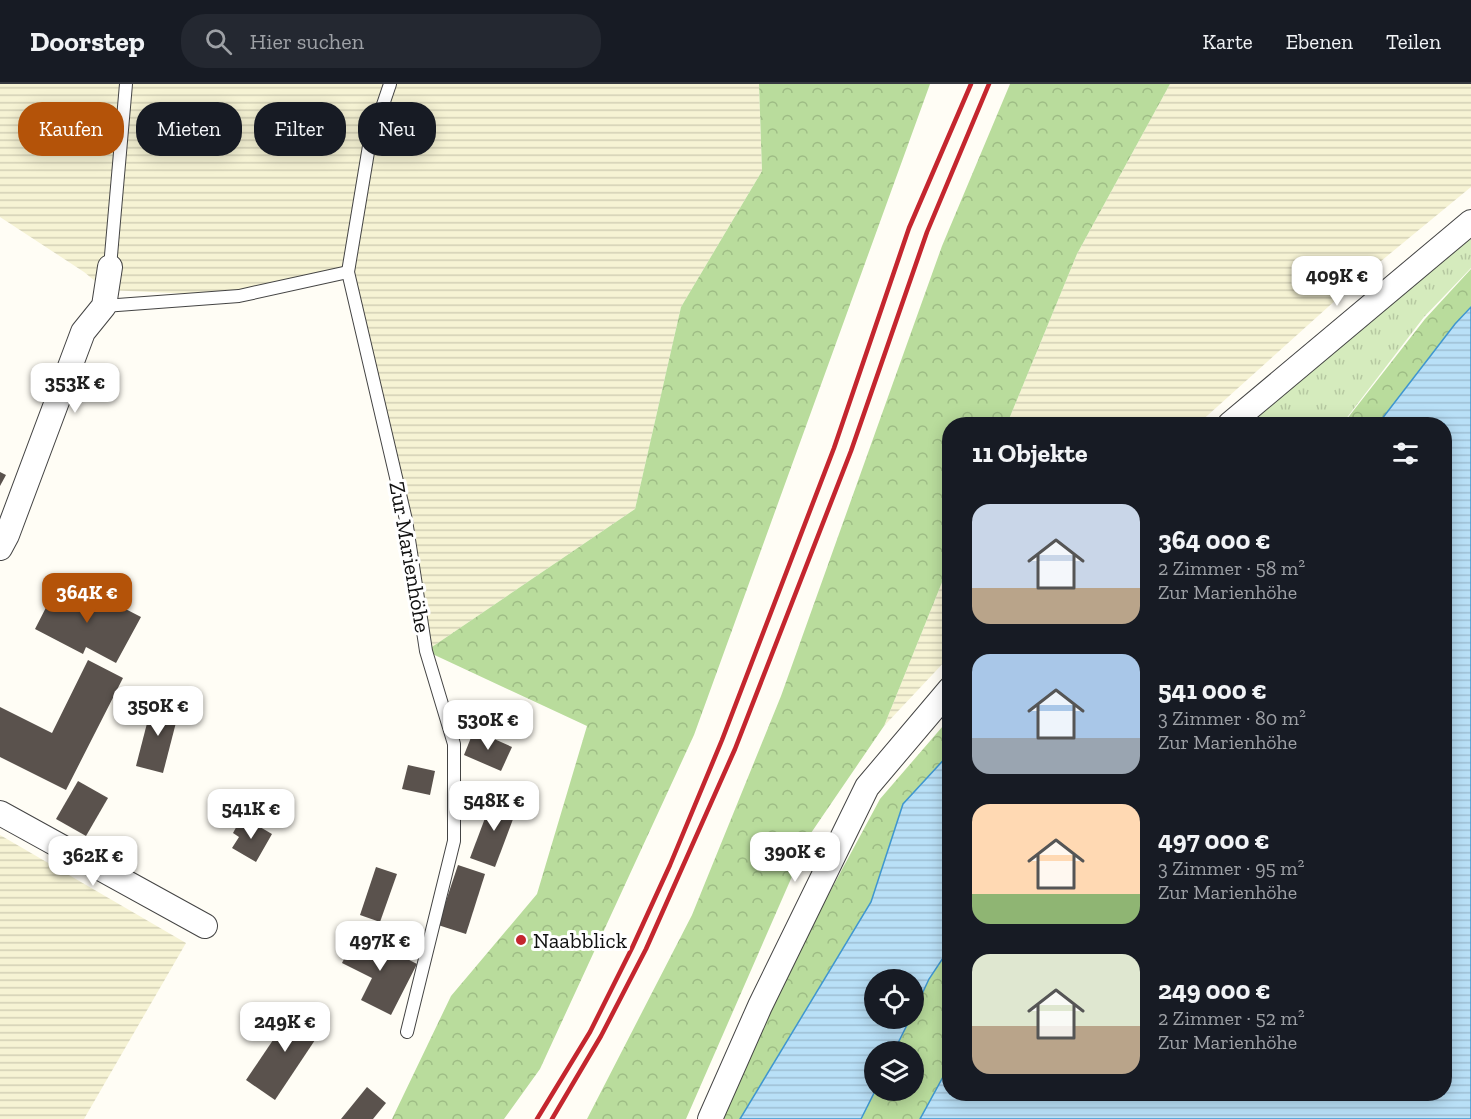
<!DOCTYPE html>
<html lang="de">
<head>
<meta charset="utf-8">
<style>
	:root { --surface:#171b24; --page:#242831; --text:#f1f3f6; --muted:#9ea1a6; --line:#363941; --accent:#b45309 }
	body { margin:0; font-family:"Zilla Slab",serif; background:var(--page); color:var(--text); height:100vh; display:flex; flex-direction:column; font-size:22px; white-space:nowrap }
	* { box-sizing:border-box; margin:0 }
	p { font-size:20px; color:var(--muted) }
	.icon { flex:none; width:33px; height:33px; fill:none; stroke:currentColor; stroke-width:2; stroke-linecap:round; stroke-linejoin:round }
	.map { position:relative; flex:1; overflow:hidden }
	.panel { position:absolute; left:942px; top:333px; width:510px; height:684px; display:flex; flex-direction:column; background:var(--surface); border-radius:24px; box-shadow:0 3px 15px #0003 }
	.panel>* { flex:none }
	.hud { position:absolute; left:18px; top:18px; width:570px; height:54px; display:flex; gap:12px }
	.controls { position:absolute; left:864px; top:885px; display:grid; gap:12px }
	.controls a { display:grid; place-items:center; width:60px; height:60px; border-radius:50%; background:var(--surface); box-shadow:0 3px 15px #0003; font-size:30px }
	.price { position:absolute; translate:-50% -51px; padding:0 14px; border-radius:12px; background:#fff; color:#222; font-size:20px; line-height:39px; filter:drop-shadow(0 2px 3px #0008) }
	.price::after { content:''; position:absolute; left:50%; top:36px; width:18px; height:14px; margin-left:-9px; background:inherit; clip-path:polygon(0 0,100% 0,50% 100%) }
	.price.on { background:var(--accent); color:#fff }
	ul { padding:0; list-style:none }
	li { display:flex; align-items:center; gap:18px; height:150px; padding:0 30px }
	li span { display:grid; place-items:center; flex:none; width:168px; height:120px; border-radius:18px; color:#555 }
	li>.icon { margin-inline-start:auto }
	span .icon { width:72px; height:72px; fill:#fffc; stroke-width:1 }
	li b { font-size:26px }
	h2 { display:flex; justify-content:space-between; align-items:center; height:72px; padding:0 30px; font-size:26px }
	.tag { padding:0 21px; border-radius:24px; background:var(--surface); box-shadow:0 3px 15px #0003; font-size:21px; line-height:54px }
	.tag.on { background:var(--accent); color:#fff }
	header { display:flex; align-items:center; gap:36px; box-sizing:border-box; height:84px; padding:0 30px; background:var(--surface); border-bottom:2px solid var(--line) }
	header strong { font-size:28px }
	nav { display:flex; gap:33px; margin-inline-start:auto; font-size:21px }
	.search { width:420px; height:54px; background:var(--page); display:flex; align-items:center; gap:15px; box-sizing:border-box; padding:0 21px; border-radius:24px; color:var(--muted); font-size:22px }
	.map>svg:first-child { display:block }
</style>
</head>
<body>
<header>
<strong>Doorstep</strong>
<div class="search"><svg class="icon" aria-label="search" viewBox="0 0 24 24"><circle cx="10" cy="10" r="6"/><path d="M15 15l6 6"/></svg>Hier suchen</div>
<nav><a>Karte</a><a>Ebenen</a><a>Teilen</a></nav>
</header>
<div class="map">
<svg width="1471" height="1035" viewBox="0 0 1471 1035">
	<defs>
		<pattern id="farmland-rules" width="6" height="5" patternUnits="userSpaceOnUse" patternTransform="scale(1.5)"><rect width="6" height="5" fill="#f6f3d4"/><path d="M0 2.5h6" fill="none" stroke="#d2cfb5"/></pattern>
		<pattern id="grass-tufts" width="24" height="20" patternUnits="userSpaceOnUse" patternTransform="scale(1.5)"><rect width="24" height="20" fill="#d5ebbd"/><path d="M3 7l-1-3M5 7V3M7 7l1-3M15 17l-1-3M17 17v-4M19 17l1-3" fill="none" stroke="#b6c8a1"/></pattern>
		<pattern id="forest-crowns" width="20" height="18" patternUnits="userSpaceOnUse" patternTransform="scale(1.5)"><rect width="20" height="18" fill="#b9dc9c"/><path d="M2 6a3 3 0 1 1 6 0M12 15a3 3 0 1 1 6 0" fill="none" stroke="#9ebc85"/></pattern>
		<pattern id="water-rules" width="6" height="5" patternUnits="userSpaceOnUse" patternTransform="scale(1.5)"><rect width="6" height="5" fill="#b9e0f7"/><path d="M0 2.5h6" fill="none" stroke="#9ebfd3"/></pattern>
	</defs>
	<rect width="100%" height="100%" fill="#fffdf5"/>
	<!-- farmland -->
	<g fill="url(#farmland-rules)">
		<path d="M0,0H759L762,87L681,223L635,425L426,567L406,436L348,188L239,212L106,206L84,188L0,133Z"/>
		<path d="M1170,0H1471V103L1358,196L1198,340H1007L1077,170Z"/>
		<path d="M949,481V573L884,642Z"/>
		<path d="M0,751L186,859L84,1035H0Z"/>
	</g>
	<!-- grass -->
	<path fill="url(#grass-tufts)" d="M1471,151V184L1424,233L1342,340H1247Z"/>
	<!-- forest -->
	<g fill="url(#forest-crowns)">
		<path d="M759,0H930L694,651L540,985L504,1035H392L451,912L537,810L587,642L426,567L635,425L681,223L762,87Z"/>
		<path d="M1010,0H1170L1077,170L1007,340H950L949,481L884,642L811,749L686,1035H587L692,831L781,612L942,162Z"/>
		<path d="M1471,185V223L1455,240L1378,340H1343L1425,235Z"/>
		<path d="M949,635V670L903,720L871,818L740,1035H719L789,884L880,715Z"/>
		<path d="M949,865V982L920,1035H861L875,1007L914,1006V968L894,967L910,935L914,934C914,913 938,883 949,865Z"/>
	</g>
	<!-- water -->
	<g fill="url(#water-rules)" stroke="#3f96cf" stroke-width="1.5">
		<path d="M1471,223V1035H920L949,982L950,1010H1444V340H1378L1455,240Z"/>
		<path d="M949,670V865L929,895L914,927V896H874V934L910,935L894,967L874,968L875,1007L861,1035H740L871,818L903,720Z"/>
	</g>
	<!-- building -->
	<g fill="#5a524d">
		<path d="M0,388L6,391L0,402Z"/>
		<path d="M58,500L106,525L110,517L141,533L116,579L86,563L83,570L35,545Z"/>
		<path d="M88,576L123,594L66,706L0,673V623L52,649Z"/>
		<path d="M153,616L180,623L163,689L136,682Z"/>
		<path d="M474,646L512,663L501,687L464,671Z"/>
		<path d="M408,681L435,687L430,711L402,705Z"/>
		<path d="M78,697L108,714L86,752L56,735Z"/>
		<path d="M493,713L518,722L495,783L470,774Z"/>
		<path d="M248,736L272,750L256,778L232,764L239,753L233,749L239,738L245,741Z"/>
		<path d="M458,781L485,790L466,850L438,841Z"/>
		<path d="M376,783L397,790L380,838L360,831Z"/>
		<path d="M357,849L417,880L391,931L361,916L372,894L342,879Z"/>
		<path d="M296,922L325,941L275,1016L246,996Z"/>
		<path d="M367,1003L386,1019L373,1035H341Z"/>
	</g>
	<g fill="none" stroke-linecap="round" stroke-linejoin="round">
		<defs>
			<g id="service">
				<path d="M390,0L369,62L348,188L406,436L426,567L454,660V757L407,948"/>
				<path d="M110,183L126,0"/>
				<path d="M104,222L239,212L348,188"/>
			</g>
			<g id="minor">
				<path d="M1230,340L1471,138"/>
				<path d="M0,464L7,451L83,248L104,222L110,183"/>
				<path d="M0,729L205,842"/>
				<path d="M710,1035L760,922L867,703L950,605"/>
			</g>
		</defs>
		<!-- service casing -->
		<use href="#service" stroke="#444" stroke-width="14"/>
		<!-- minor casing -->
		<use href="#minor" stroke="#444" stroke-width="26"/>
		<!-- service -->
		<use href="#service" stroke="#fff" stroke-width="12"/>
		<!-- minor -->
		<use href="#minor" stroke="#fff" stroke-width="24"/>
		<!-- rail -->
		<g stroke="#c4262e" stroke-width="4.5">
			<path d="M537,1035L590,948L632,864L670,781L722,656L834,364L909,144L971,0"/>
			<path d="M552,1035L601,952L646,865L735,665L851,367L927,148L989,0"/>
		</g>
	</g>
	<!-- markers -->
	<circle fill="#c4262e" stroke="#fff" stroke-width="2" cx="521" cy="856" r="6"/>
	<g text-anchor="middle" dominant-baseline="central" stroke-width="6" stroke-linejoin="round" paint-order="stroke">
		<!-- street labels -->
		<g font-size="22" fill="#111" stroke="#fff">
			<text transform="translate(410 473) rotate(80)">Zur Marienhöhe</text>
		</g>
		<!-- poi labels -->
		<g font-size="22" fill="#111" stroke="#fff" text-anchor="start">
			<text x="533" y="856">Naabblick</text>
		</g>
	</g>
</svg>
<div class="controls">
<a><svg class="icon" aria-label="locate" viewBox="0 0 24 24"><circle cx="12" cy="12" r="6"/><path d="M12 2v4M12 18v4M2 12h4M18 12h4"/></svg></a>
<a><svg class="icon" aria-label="layers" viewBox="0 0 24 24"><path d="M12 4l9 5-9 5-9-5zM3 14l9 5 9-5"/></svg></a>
</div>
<b class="price" style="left:1337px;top:223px">409K €</b>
<b class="price" style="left:75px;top:330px">353K €</b>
<b class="price on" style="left:87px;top:540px">364K €</b>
<b class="price" style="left:158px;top:653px">350K €</b>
<b class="price" style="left:488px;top:667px">530K €</b>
<b class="price" style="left:494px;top:748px">548K €</b>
<b class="price" style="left:251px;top:756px">541K €</b>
<b class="price" style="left:795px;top:799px">390K €</b>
<b class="price" style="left:93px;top:803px">362K €</b>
<b class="price" style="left:380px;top:888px">497K €</b>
<b class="price" style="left:285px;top:969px">249K €</b>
<div class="hud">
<a class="tag on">Kaufen</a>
<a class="tag">Mieten</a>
<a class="tag">Filter</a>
<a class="tag">Neu</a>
</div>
<section class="panel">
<h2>11 Objekte<svg class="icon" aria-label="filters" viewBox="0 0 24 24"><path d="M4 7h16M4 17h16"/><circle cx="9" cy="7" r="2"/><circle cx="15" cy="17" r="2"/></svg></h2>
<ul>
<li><span style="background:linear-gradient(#c9d6e8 70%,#b9a48a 0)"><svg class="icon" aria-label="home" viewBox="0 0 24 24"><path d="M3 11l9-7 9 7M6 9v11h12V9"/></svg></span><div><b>364 000 €</b><p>2 Zimmer · 58 m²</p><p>Zur Marienhöhe</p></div></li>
<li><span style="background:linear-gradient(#a9c7e8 70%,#9aa5b1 0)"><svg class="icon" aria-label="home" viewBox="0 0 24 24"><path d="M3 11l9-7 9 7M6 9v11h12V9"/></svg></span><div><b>541 000 €</b><p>3 Zimmer · 80 m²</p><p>Zur Marienhöhe</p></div></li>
<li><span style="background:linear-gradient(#ffd9b3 75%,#8fb573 0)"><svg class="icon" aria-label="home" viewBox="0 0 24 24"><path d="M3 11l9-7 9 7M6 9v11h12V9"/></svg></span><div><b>497 000 €</b><p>3 Zimmer · 95 m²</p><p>Zur Marienhöhe</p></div></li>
<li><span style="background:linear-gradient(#dfe7d0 60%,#b9a48a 0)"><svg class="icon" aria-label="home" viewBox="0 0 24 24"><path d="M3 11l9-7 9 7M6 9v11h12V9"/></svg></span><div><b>249 000 €</b><p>2 Zimmer · 52 m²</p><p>Zur Marienhöhe</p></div></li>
</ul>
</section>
</div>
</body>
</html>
